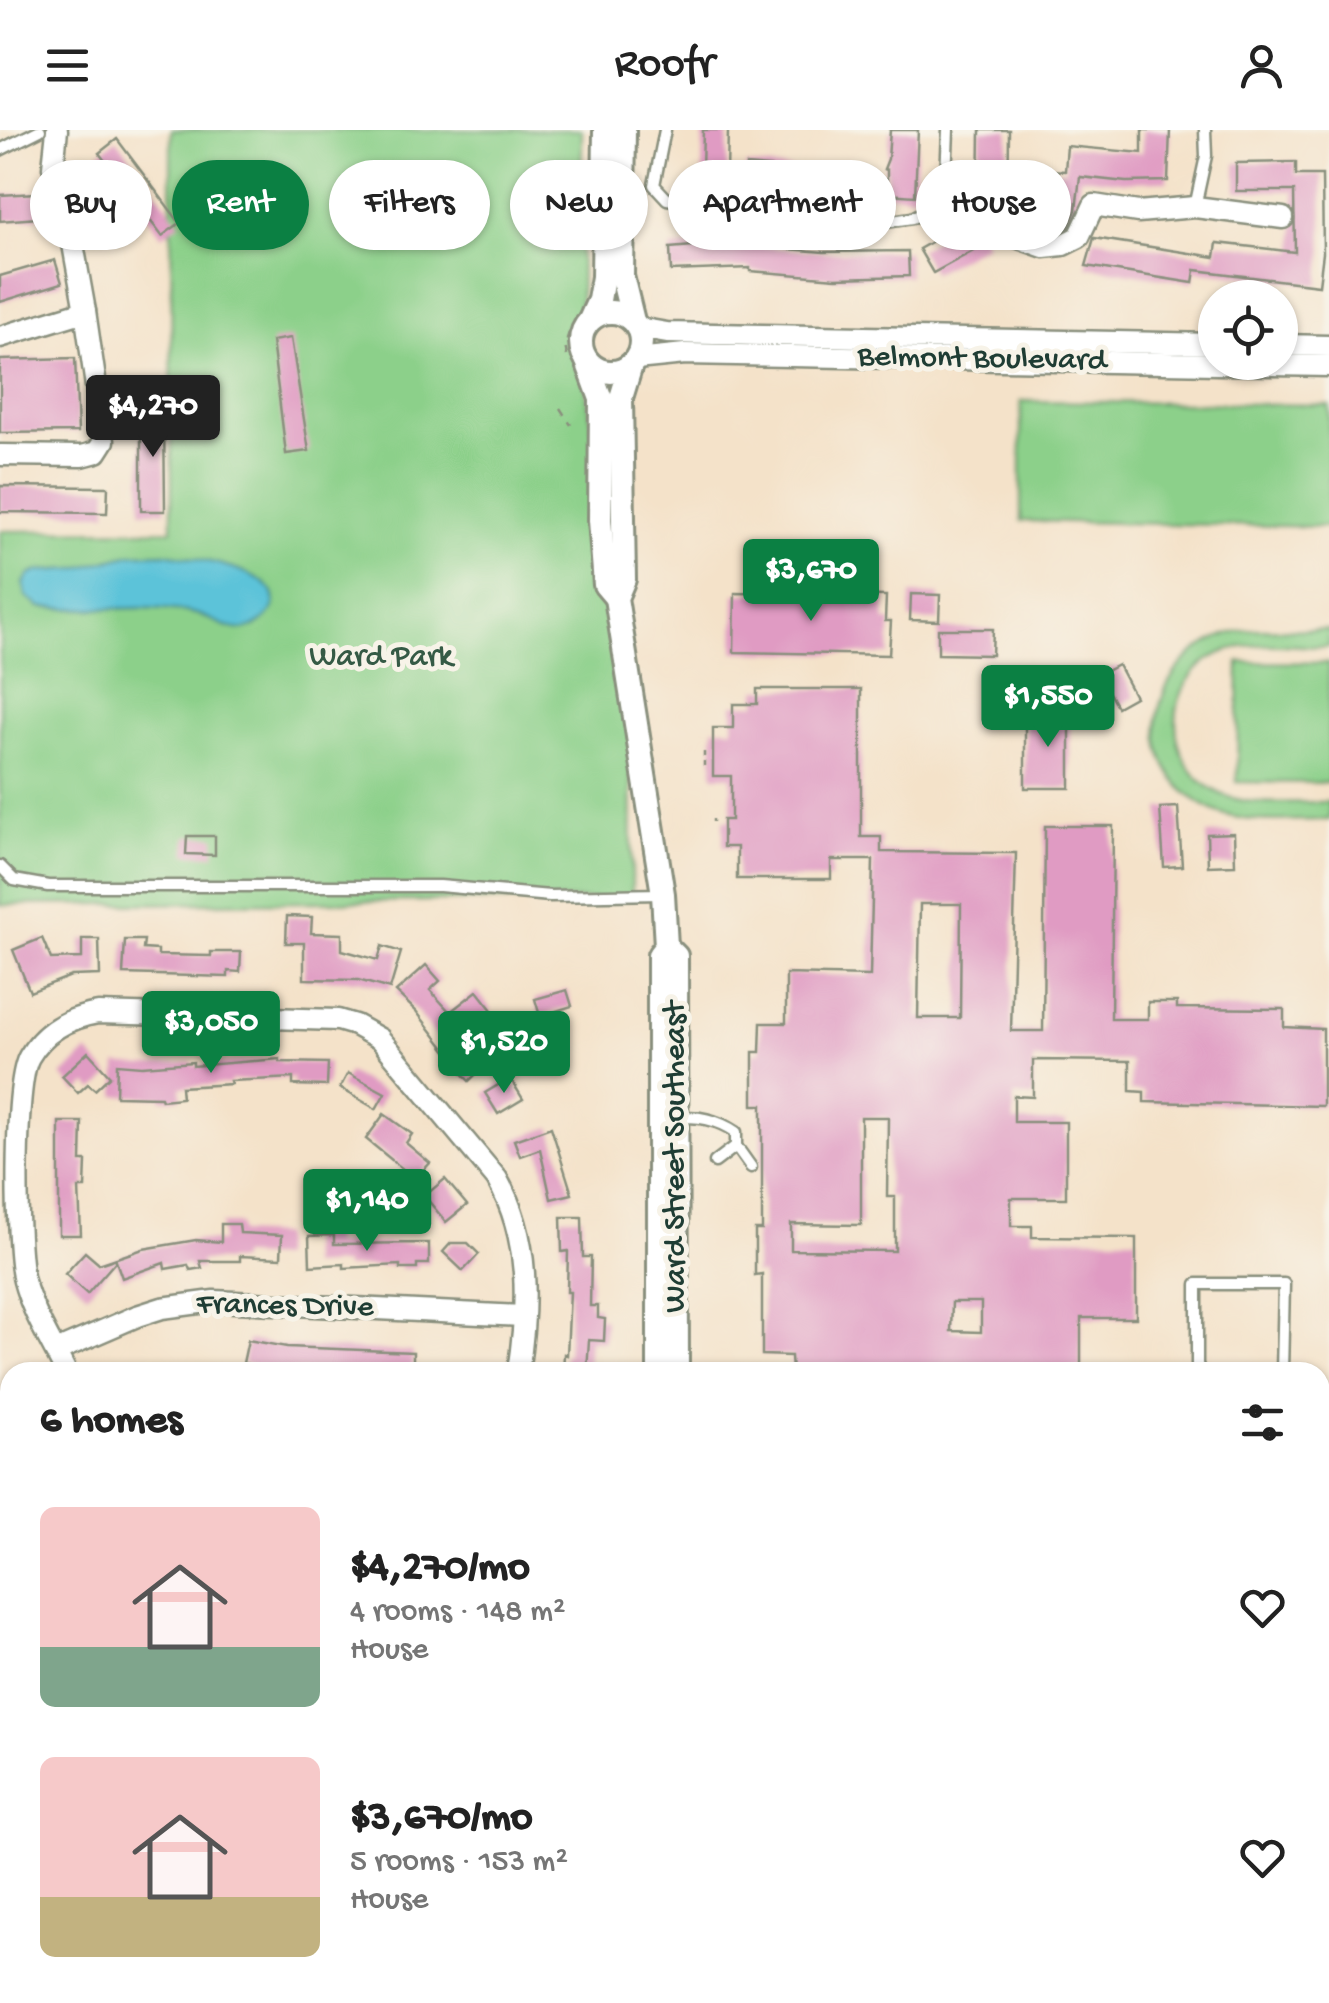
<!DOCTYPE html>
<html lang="en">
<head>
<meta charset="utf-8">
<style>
	:root { --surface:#fff; --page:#f2f2f2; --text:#222; --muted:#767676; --accent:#0b8043 }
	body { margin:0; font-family:"Gochi Hand",sans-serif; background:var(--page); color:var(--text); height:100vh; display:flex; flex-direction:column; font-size:38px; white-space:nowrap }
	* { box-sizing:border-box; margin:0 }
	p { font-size:32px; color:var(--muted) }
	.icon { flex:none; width:55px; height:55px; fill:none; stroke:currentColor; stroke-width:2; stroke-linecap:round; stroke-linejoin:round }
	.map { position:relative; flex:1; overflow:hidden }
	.details { position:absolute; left:0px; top:1232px; width:1330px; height:642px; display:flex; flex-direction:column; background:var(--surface); border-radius:30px 30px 0 0; box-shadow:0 2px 8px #0004 }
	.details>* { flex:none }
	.banner { position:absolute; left:30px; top:30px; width:1270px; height:90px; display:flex; gap:20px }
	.buttons { position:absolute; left:1198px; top:150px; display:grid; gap:20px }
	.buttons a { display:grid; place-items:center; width:100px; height:100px; border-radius:50%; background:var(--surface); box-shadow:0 2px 8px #0004; font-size:50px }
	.price { position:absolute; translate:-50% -85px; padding:0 22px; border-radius:10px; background:var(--accent); color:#fff; font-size:32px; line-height:65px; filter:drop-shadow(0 2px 5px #0008) }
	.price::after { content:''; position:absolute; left:50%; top:60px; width:30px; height:22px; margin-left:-15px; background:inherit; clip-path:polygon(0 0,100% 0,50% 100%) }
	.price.selected { background:#222; color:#fff }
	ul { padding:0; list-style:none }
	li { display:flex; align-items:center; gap:30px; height:250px; padding:0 40px }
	li span { display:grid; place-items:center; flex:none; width:280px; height:200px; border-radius:15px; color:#555 }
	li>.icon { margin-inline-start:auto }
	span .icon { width:120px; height:120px; fill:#fffc; stroke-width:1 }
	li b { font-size:42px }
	h2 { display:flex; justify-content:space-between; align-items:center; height:120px; padding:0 40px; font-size:42px }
	.tag { padding:0 35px; border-radius:45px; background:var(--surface); box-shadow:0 2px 8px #0004; font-size:35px; line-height:90px }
	.tag.selected { background:var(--accent); color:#fff }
	header { display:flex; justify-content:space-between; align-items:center; height:130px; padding:0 40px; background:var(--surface); font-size:45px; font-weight:600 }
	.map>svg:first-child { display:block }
</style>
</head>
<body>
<header><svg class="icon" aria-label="menu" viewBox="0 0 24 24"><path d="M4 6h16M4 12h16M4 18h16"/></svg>Roofr<svg class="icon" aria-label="person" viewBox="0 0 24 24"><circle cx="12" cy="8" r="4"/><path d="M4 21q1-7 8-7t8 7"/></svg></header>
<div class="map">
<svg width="1329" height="1873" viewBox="0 0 1329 1873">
	<rect width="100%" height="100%" fill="#f7f3e8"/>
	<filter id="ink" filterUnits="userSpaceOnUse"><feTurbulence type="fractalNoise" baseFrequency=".01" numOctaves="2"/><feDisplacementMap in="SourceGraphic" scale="20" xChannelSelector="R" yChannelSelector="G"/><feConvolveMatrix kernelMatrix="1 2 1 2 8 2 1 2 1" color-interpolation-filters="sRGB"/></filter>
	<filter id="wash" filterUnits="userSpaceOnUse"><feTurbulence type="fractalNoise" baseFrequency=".0048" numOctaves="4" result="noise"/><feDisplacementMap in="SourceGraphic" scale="40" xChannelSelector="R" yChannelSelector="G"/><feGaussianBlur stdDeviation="2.25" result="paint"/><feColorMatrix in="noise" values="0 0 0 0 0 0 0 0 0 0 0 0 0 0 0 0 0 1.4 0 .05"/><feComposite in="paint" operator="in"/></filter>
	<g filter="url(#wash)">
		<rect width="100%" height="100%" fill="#f4e2c9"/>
		<!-- green -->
		<g fill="#8cd08a" stroke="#56865f" stroke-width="2.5">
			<path d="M171,0H582L580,216L631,559L632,769L0,775V401L172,400Z"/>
			<path d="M1021,271L1329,275V397L1021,391Z"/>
			<path d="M1254,499L1329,500V517C1295,517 1253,509 1221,523C1161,549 1161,637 1221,664C1252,678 1296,671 1329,672V690C1293,689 1249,696 1215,681C1119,639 1150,508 1254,499Z"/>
			<path d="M1239,532L1329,533V653L1237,652Z"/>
			<rect x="821" y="1865" width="314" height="8"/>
		</g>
		<!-- water -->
		<path fill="#5cc3d9" stroke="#3e8086" stroke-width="2.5" d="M166,423C191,428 295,442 271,482C265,491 257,497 246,499C228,502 213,488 196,484C152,472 102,482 57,478L40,477L26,466L24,453L29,445L39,441L75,439L132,424Z"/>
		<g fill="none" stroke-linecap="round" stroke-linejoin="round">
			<!-- stream -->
			<path stroke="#5cc3d9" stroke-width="5" d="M1099,1873L1101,1865"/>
		</g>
		<g id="blocks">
			<!-- building -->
			<g fill="#e09bc3" fill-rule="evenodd">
				<path d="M703,0H728L727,43L702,42Z"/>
				<path d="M890,0H918L915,66L887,64V40L884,39L888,29Z"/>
				<path d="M980,0H1009L1008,81H998L979,70Z"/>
				<path d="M1142,0H1170L1168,51L1126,52L1080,47L1076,80L1069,97L1059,102L1045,101L1051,40L1065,41L1067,16L1142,23Z"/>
				<path d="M117,9L180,93L162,106L99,23Z"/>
				<path d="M1296,32V45H1322L1323,123L1319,155L1195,140L1193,153L1086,136L1094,108L1215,127L1217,113L1295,122L1294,61H1236V33Z"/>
				<path d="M746,35L850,44L849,60L827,58L826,71L743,64Z"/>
				<path d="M37,63L38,88L0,91V65Z"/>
				<path d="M965,93L979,101L986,114L933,143L919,119Z"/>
				<path d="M739,112V115L824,122L908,121L909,146L836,148L750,141V138L671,141L670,118Z"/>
				<path d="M55,130L62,153L0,172V146Z"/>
				<path d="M291,208L309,321L286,324L272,211Z"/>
				<path d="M75,228L78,302L0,303V230Z"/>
				<path d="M141,278H164L165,381H141Z"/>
				<path d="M0,356L108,357L107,383L0,382Z"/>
				<path d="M735,463L886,466L885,491H891L889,525L734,522Z"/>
				<path d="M911,464L940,465L939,491L910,490Z"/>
				<path d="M938,499H993L992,525L938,524Z"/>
				<path d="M1118,535L1135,567L1117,577L1099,545Z"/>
				<path d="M757,559H861V707H881V722L1016,723L1011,901H1043L1045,696H1113L1111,889H1148V872H1177V878L1284,879V897L1323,899V976L1144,972V962L1130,961V931L1033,930V967L1014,966V992H1066V1068H1011V1096H1032V1107L1136,1108V1188H1081V1239L792,1242L791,1226L762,1225V1144L755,1145V1100H762V975H753V922H760L761,893H786V844L870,846L873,730H831V749H737V717H723V690H731V646H713V598H733V574H757ZM920,774H961L960,888H918ZM861,987H888L887,1067H895V1121L791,1120V1094L861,1095ZM952,1172H981V1202L951,1201Z"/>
				<rect x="1025" y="583" width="45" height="75"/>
				<path d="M1178,677L1182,736L1164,737L1160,678Z"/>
				<path d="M1234,703L1235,735L1208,736L1207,704Z"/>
				<path d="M187,706H215V725L186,724Z"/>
				<path d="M287,786L312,787L311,803L342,804V820L378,830L382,816L401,822L390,859L358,850L304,849V813H286Z"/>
				<path d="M42,808L51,829L82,828V809H99L100,845L71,846L30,862L13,820Z"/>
				<path d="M125,810H144L143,819L158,820V825L211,826V822H241L240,842L228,841V847L123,844Z"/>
				<path d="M426,835L440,851L430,860L450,882L477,861L492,880L470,897L496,925L469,951L451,932L454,930L416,881L396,862Z"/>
				<path d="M567,860L572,876L540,886L535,869Z"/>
				<path d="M88,922L110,946L95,960L88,954L78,963L62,946Z"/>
				<path d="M280,929V932L328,933L327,956L293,955V948L230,951L231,954L181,957L182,968L162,970L161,967L116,966L117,934L142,936L193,932V936Z"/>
				<path d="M348,943L385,963L376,979L340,958Z"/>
				<path d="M510,948L523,969L498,984L485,963Z"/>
				<path d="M384,984L412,1004L406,1013L430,1033L415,1049L366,1009Z"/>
				<path d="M59,992H82L81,1031H86L85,1058H79L81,1105H59Z"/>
				<path d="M551,997L572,1064L551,1069L540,1019L520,1026L514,1010Z"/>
				<path d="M445,1049L467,1075L446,1092L427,1069V1064Z"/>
				<path d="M561,1087H582L583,1127H591L590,1176H598V1188L605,1189L604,1211L589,1210L587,1242H563L564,1224L567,1225L570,1162H567L568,1121L562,1122Z"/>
				<path d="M221,1094H239L240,1103L282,1105L281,1128L240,1126V1131H200L202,1138L190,1140L188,1135L165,1139L164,1133L122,1148L116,1131L87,1164L65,1144L85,1122L99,1134L143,1119L196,1110L221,1112Z"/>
				<path d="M334,1105V1114L429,1113V1134H417V1139H400V1135L344,1138V1134L310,1136L309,1106Z"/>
				<path d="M451,1113H468L479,1124L463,1141L443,1122Z"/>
				<path d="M248,1210L287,1217L413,1222V1242L280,1241L243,1233Z"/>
			</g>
		</g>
	</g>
	<g filter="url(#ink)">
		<use href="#blocks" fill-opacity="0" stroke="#8a907e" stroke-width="2.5"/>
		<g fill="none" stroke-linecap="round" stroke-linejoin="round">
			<defs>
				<g id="service">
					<path d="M665,0L654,55L667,69L735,80L879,93L912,88L949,68L946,48L948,0"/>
					<path d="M0,20L40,0"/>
					<path d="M1195,77L1206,26L1205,0"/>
					<path d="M0,736L14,750L48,756H440L550,766L662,764"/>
					<path d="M676,990C694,983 720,991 736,1002V1016L751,1037"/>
					<path d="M715,1032L736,1016"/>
					<path d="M1201,1242L1197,1235V1154H1284L1282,1242"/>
				</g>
				<g id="minor">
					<path d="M57,0L53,37L66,75L85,181"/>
					<path d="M949,68L1016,107L1044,117L1063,115L1079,107L1094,75L1138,82L1195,77L1283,88"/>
					<path d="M638,198L667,203L1215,214"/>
					<path d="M0,207L85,181L104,311L97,322L82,326L0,325"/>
					<path d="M1280,215L1329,216"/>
					<path d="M636,229L685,224L1329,236"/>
					<path d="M56,1221L137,1186L162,1178L214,1171L523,1186"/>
					<path d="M66,1242C52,1213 32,1182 24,1151C15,1118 14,953 29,927C44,901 69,888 98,883L338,890L355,895L380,909L497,1049C531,1109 528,1176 518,1242"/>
					<path d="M0,1695H10"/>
					<path d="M1320,1854H1329"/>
					<path d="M164,1873V1865"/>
					<path d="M397,1873L399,1865"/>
					<path d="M678,1873L680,1865"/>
					<path d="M833,1873L834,1865"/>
					<path d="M1250,1873L1251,1865"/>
				</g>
				<g id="tertiary">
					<path d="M624,0L622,146L633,191"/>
					<circle cx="611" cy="212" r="30"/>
					<path d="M590,190L599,170L603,147L605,0"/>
					<path d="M587,231L601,269L600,390L605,455L616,468"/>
					<path d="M631,235L621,268L624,449L616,468L663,764L666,816L659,825V1242"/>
					<path d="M666,816L676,826L677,1242"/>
					<path d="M0,1395H10"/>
					<path d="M1320,1405H1329"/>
				</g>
			</defs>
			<!-- service casing -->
			<use href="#service" stroke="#8a907e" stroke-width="15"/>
			<!-- minor casing -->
			<use href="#minor" stroke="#8a907e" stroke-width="25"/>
			<!-- tertiary casing -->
			<use href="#tertiary" stroke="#8a907e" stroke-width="28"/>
			<!-- path -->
			<g stroke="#8a907e" stroke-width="2.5" stroke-dasharray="8 8" stroke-linecap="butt">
				<path d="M567,226L565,215L571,196"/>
				<path d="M560,278L571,295"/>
				<path d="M704,622V627"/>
				<path d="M704,631V636"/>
				<path d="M713,689V692"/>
			</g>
			<!-- service -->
			<use href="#service" stroke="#fff" stroke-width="10"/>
			<!-- minor -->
			<use href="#minor" stroke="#fff" stroke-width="20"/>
			<!-- tertiary -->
			<use href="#tertiary" stroke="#fff" stroke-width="22"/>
		</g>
	</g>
	<g text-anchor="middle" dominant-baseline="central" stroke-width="10" stroke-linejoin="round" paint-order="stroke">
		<!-- street labels -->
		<g font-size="32" fill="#1f3d34" stroke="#f7f3e8">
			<text transform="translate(982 230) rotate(1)">Belmont Boulevard</text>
			<text transform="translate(677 1027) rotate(-90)">Ward Street Southeast</text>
			<text transform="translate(285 1177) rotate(1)">Frances Drive</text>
		</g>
		<!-- park labels -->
		<g font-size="32" fill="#355a45" stroke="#f7f3e8">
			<text x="381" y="528">Ward Park</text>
		</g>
	</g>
</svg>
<div class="buttons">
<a><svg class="icon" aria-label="locate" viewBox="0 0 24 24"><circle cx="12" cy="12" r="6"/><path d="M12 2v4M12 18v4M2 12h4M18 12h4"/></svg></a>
</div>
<b class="price selected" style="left:153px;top:330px">$4,270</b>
<b class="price" style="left:811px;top:494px">$3,670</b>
<b class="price" style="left:1048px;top:620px">$1,550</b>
<b class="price" style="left:211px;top:946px">$3,050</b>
<b class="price" style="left:504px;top:966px">$1,520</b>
<b class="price" style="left:367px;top:1124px">$1,140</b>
<div class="banner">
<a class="tag">Buy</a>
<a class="tag selected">Rent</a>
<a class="tag">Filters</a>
<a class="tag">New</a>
<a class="tag">Apartment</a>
<a class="tag">House</a>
</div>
<section class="details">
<h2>6 homes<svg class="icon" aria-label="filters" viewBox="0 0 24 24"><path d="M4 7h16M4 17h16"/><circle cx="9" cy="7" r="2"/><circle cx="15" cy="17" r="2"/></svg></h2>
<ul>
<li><span style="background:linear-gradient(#f6c9c9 70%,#7fa58c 0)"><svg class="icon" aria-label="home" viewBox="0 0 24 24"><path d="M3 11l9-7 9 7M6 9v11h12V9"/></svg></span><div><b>$4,270/mo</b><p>4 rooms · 148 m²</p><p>House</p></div><svg class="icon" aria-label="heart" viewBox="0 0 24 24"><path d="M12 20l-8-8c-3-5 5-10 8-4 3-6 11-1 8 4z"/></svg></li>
<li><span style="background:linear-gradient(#f6c9c9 70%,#c2b280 0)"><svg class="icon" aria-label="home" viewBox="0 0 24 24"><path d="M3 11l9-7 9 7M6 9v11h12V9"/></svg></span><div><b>$3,670/mo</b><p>5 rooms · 153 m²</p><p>House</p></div><svg class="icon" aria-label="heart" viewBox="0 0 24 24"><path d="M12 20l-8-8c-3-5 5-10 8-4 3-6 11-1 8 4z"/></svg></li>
</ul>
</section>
</div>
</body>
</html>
